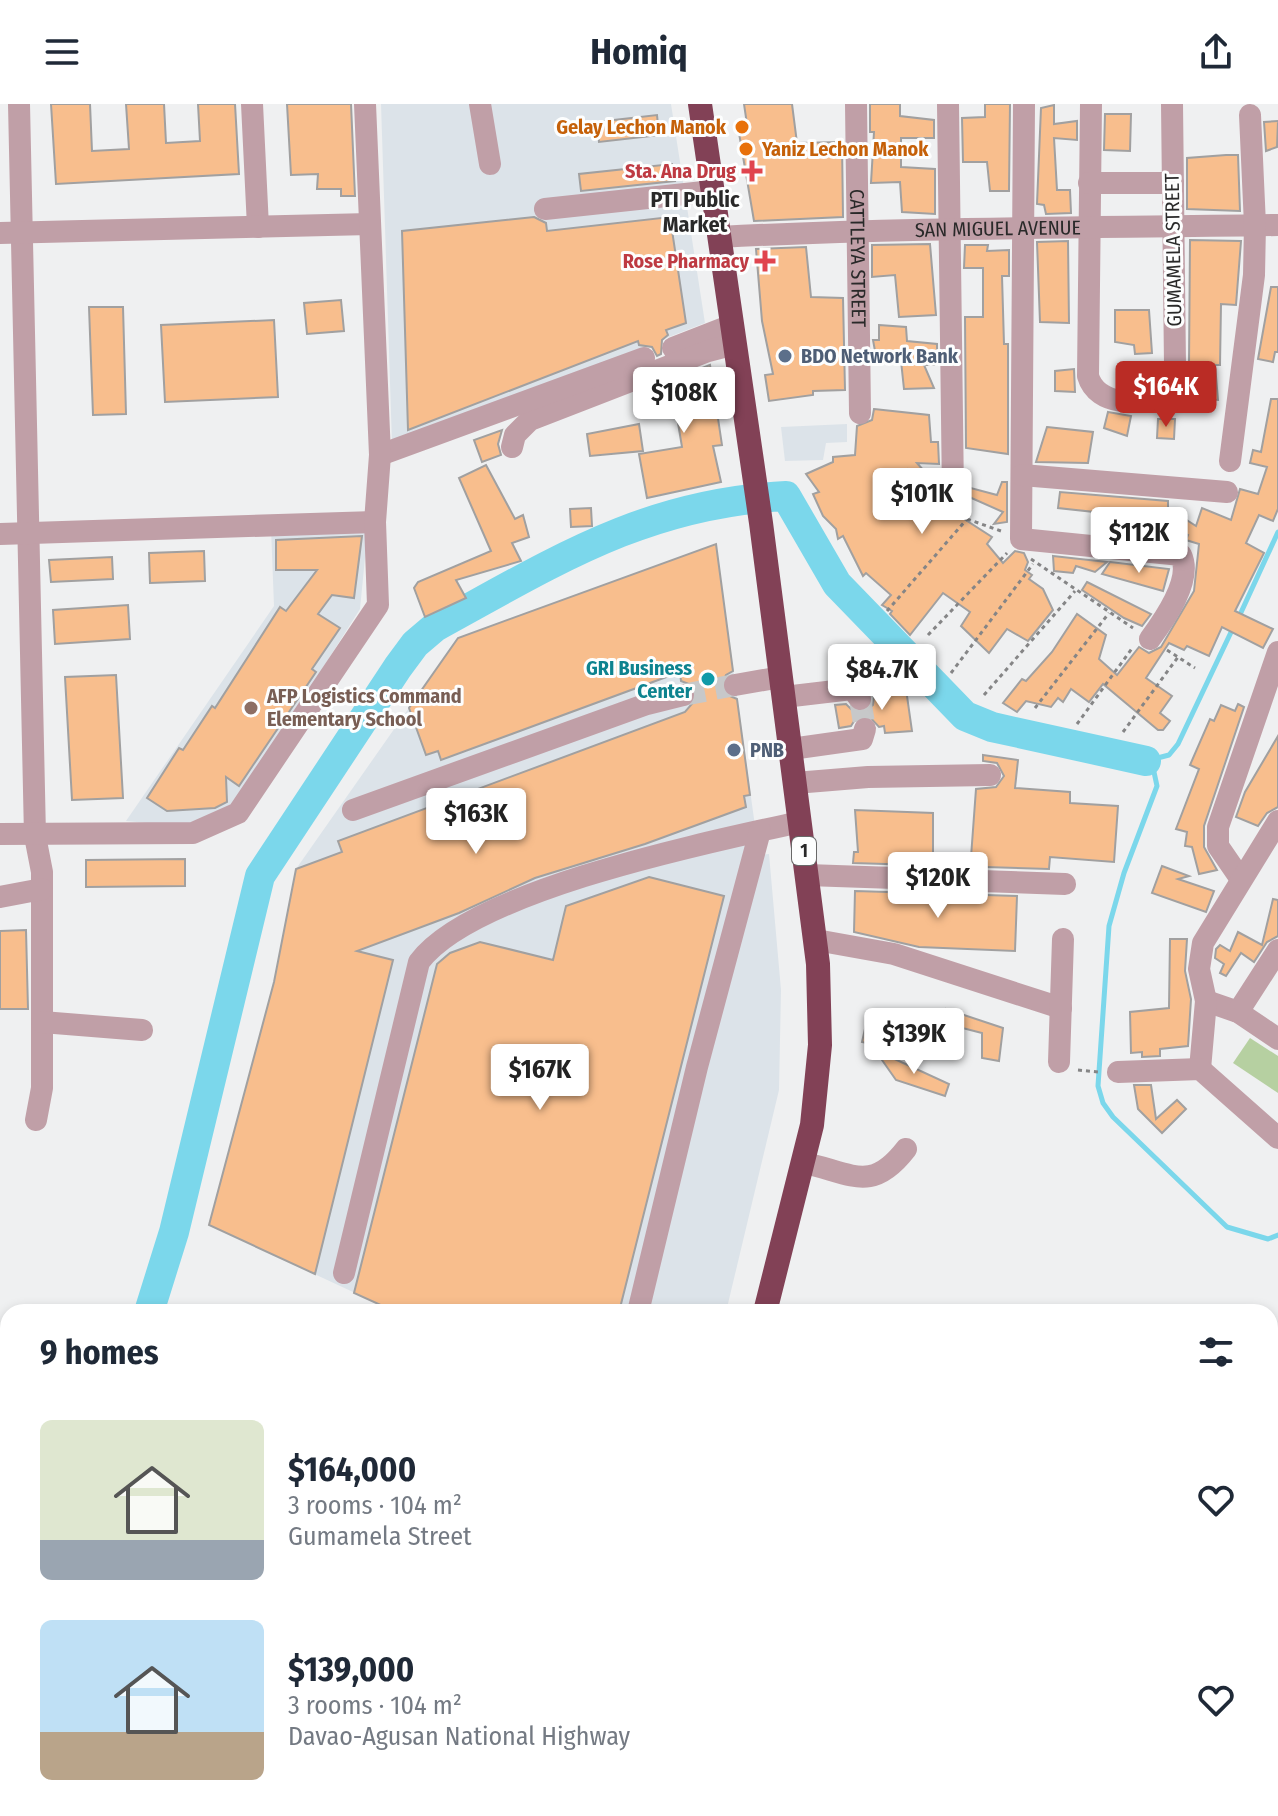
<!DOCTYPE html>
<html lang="en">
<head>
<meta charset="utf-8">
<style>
	:root { --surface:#fff; --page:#f6f6f7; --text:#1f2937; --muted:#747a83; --accent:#ba2c25 }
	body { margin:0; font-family:"Fira Sans Condensed",sans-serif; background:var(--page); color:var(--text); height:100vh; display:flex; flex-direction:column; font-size:30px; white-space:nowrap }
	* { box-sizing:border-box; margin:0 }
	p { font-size:26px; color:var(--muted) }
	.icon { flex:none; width:44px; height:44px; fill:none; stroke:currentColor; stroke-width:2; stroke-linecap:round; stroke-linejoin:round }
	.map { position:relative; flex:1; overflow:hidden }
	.sheet { position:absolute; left:0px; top:1200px; width:1278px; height:512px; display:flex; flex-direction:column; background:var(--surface); border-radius:24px 24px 0 0; box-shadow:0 4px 12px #0003 }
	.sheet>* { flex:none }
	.price { position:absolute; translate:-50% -68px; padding:0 18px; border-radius:8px; background:#fff; color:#222; font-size:26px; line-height:52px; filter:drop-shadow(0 2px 4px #0008) }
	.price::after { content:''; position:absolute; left:50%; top:48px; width:24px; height:18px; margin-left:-12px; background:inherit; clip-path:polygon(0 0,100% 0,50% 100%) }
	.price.on { background:var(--accent); color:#fff }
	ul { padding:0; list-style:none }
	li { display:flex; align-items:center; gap:24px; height:200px; padding:0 40px }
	li span { display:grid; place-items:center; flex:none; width:224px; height:160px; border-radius:12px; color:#555 }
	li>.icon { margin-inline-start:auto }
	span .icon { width:96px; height:96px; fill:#fffc; stroke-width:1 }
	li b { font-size:34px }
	h2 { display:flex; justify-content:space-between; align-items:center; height:96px; padding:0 40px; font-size:34px }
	header { display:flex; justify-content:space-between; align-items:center; height:104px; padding:0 40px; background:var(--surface); font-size:36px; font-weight:700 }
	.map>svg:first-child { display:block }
</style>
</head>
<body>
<header><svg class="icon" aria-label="menu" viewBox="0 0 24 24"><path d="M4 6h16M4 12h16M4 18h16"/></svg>Homiq<svg class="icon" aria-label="share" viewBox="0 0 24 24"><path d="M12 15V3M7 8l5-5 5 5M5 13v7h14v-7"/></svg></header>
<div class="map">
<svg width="1278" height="1712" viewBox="0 0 1278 1712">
	<rect width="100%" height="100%" fill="#eff0f1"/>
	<!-- built -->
	<g fill="#dce3e9">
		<path d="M381,0H671L705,219L392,340Z"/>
		<path d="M847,320V338L826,339L823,356L785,357L781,323Z"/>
		<path d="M368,423L360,505L235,703L190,723L126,717L274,502L271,424Z"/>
		<path d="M716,440L759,751L769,750L781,886L779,986L726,1208H396L209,1121L274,878L296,765L458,534Z"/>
	</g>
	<!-- green -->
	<path fill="#b6d0a1" d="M1250,934L1278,952V989L1233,959Z"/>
	<!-- water -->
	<path fill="#7bd7eb" d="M0,1497L8,1500V1704H91L92,1712H0Z"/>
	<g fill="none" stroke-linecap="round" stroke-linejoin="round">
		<!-- stream -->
		<g stroke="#7bd7eb" stroke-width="5">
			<path d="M1238,515L1278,428"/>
			<path d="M1233,524L1178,640L1169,651L1146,657L1154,668L1157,682L1124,769L1109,822L1098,982L1103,999L1113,1013L1227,1123L1268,1135L1278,1131"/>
			<path d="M1270,1388L1278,1372"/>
			<path d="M1270,1465L1278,1484"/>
		</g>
		<!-- river -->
		<g stroke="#7bd7eb" stroke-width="30">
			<path d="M149,1208L174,1128L260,772L398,563L415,540L435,523C554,458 645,399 786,392L837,480L965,612L992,623L1146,657"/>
			<path d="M4,1306L8,1305"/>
		</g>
	</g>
	<!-- building -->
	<g fill="#f8be8d" stroke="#a1a0a0" stroke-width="2">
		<path d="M51,0H90L92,47L129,45L126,0H164L166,39L200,37L198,0H235L239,70L56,80Z"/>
		<path d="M287,0H351L355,92H341V85H317L318,70L291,71Z"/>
		<path d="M744,0H792L797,39L842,38L843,113L754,117L739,29L748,27Z"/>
		<path d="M870,0H900V12L934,16V34H901V63L935,65V110L902,108L900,78L871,79L874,28H870Z"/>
		<path d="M985,0H1010L1009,87H990L987,58H963L962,14L985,13Z"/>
		<path d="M1054,1V20L1077,17V36L1054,34L1057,86H1070L1071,109L1046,110L1044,101L1037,100L1041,4Z"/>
		<path d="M1105,10H1131L1130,47L1104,46Z"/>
		<path d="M657,11L659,31L599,38L597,18Z"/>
		<path d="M1278,17L1277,43L1266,47L1264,18Z"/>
		<path d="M1226,51H1238L1240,107L1187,105V54Z"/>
		<path d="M672,60L675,77L581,87L579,70Z"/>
		<path d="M534,113L546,119L547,127L670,113L686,219L666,226L668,231L662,236L661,250L657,252L652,243L639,241L638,237L408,326L402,127Z"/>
		<path d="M1190,136L1241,137L1236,201L1221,200L1220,261H1215L1218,296L1197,294L1192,261H1189Z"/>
		<path d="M1068,137L1069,219L1040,218L1037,138Z"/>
		<path d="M930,140L936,211L899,213L895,171L872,173V141Z"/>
		<path d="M965,141H988L987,147L1009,146V172H1002L1004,240H1008V350L966,344L965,213H983V164H964Z"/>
		<path d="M806,143L811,193L843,194L845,286L813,287V291L769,297L765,271L773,270L762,217L756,145Z"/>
		<path d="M1271,183H1278V248H1275L1273,258L1258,255Z"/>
		<path d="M341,196L344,227L307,230L304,199Z"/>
		<path d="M89,203H123L126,310L93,311Z"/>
		<path d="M1115,206H1149L1152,249L1135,250L1134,241L1115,238Z"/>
		<path d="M274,216L278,293L165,298L161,221Z"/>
		<path d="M879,221L906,223L907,237L937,240V261H924L934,284L904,285L901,257L877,258L873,236H879Z"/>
		<path d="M710,261L722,341L713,342L721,378L647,394L639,350L682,343L676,307L643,313L638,289Z"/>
		<path d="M1074,265L1075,288L1055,287V267Z"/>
		<path d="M1271,295H1278V405L1273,417L1259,411L1246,439L1264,449L1235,507L1273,525L1263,544L1222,523L1209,552L1187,542L1184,546L1169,539L1146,574L1172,592L1160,609L1170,617L1163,626H1158L1103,580L1089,598L1071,585L1063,598L1058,594L1051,603L1026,597L1017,608L1003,599L1022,575L1026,577L1052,548L1077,510L1106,531L1099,555L1117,571L1139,543L1149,549L1161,543L1194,487L1199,440L1186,436L1188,431L1174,424L1137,420L1136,432L1094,428V408L1058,404L1060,388L1168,397V404L1196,422L1202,404L1231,416L1240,385L1258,390L1267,363L1250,359L1253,346L1261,348Z"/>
		<path d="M874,305L929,311L931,338H938L939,360L917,359L931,375L908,365L902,375L992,433L987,440L1003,459L1015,447L1024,449L1028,458L1025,466L1032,471L1029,475L1043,485L1053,506L1028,537L1007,525L989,549L961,522L970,508L943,489L910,531L890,510L892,507L882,501L891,491L866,469L863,472L843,432L838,435L836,425L823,412L813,390L819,388L806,370L833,358V353L855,351L857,322L872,316Z"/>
		<path d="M1108,308L1131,312L1127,332L1104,324Z"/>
		<path d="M1158,315H1175L1174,335L1157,334Z"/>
		<path d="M639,320L643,347L590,352L587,330Z"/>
		<path d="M1047,323L1093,328L1088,359L1036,358Z"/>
		<path d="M502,326L498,340L501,351L482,358L474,336Z"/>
		<path d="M486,361L515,415L523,411L529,433L512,439L521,457L456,476L466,494L425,513L414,484L418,478L491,447L459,374Z"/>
		<path d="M1002,378H1007V418L994,420L1003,408L967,392V383L997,391Z"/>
		<path d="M591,404L592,422L571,423L570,405Z"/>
		<path d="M362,432L354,494L332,491L318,510L340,524L312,565L316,568L239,682L226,673L227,698L215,704L167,707L147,694L179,644L183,646L212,602L215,604L280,503L286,507L317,466H276V436Z"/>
		<path d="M716,440L733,567L726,571L721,583L725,590L737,595L750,691L744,692L746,703L645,740L535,774L459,809L357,847L393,856L315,1170L209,1121L274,878L296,765L342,748L338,737L685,608L697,594L694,582L681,577L680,568L441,656L438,647L426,651L409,604L458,534Z"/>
		<path d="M204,447L205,477L150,479L149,449Z"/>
		<path d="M1053,452L1107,458L1095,468L1076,462L1073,469L1054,467Z"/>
		<path d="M112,453L113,475L51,478L49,456Z"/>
		<path d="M1110,458L1169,465L1163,487L1102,470Z"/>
		<path d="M1087,478L1151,510L1142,522L1124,514L1082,486Z"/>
		<path d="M128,501L130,535L55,540L53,506Z"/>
		<path d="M116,571L123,694L72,696L65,573Z"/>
		<path d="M878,585H906L912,627L885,629L884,622L879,623L868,611L856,614L851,622L839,624L835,601L846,600L854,608L863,609L873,601L874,592L879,591Z"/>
		<path d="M1238,600L1244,603L1204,722V743L1217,766L1199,770L1192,743L1185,742L1187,728L1176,725L1199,665L1190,661L1210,615L1214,617L1221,601L1235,607Z"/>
		<path d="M1278,632V703L1267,709L1258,722L1236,713L1245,688Z"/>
		<path d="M983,651L1018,656L1015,684L1070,688V699L1118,702L1114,758L1050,753L1049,765L853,759L854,748H858L855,706L933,709V751L971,753L976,685L996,683L1004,672L997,659L983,657Z"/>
		<path d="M185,755V782L86,783V756Z"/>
		<path d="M1162,762L1189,772L1178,775L1214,787L1206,808L1152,789Z"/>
		<path d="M649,773L724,792L619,1208H396L354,1189L437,860L450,849L480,838L553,856L566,802Z"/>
		<path d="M855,787L1017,792L1015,847L919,843L854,828Z"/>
		<path d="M1273,795L1278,796V832L1267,838L1254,858L1241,849L1226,872L1220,869L1224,860L1215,854L1216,845L1220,841L1230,847L1238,828L1262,841Z"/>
		<path d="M26,826L28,905H0V827Z"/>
		<path d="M1170,835H1187L1185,867L1191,895L1188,942L1160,945V952L1142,953V948L1131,949L1130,908L1169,904Z"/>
		<path d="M946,905L1003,924L999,957L982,954V929L943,919Z"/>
		<path d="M867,916L899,923L895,945L862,938Z"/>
		<path d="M875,946L949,980L945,992L896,976Z"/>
		<path d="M1134,981H1151L1156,1015L1177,996L1186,1005L1162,1029L1138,1005Z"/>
	</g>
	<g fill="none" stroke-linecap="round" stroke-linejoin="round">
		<!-- minor-tunnel -->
		<g stroke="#c7c8c9" stroke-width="22" stroke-dasharray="22 11" stroke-linecap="butt">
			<path d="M683,591L735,581"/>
			<path d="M860,595L865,625"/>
		</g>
		<!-- path -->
		<g stroke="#858586" stroke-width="3" stroke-dasharray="4 4" stroke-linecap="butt">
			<path d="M967,415L1001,427"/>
			<path d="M1031,455L1133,524"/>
			<path d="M887,507L967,415L963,408"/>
			<path d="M928,531L1007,449"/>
			<path d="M1167,546L1195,564"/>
			<path d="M951,569L1033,460"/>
			<path d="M984,591L1075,487"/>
			<path d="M1035,604L1109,509"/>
			<path d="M1077,620L1133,543"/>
			<path d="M1123,628L1178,553"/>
			<path d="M1078,966L1098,968"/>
		</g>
		<!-- minor -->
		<g stroke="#c09fa7" stroke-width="22">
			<path d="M19,0L35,732L42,768V984L36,1016"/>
			<path d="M252,0L258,123"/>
			<path d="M480,0L490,60"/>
			<path id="s1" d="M856,0L860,309"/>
			<path d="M948,0L953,391"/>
			<path d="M1024,0L1021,435L1181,451C1193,476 1164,516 1150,535"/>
			<path d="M1091,0L1088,272C1097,303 1141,301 1165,291L1175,261L1172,0"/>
			<path d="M1089,79H1173"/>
			<path d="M545,105L713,87"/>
			<path d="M0,129L370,120"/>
			<path id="s2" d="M720,133C905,123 1092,124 1278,121"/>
			<path d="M673,244L732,221"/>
			<path d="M512,343L515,331L530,316L708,247L735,240"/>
			<path d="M380,351L644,254"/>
			<path d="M1230,357L1254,171L1255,121L1250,11"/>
			<path d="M1022,371L1227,388"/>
			<path d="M0,430L375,418"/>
			<path d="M735,581L781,573"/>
			<path d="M784,593L852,585L860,595"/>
			<path d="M791,645L862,635L865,625"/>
			<path d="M795,679L868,673L990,671"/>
			<path d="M353,706L647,600L683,591"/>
			<path d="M0,730L193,729L238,709L378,501L375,418L380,351L365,0"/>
			<path d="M807,771L1065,780"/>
			<path d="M1240,774L1218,742V723L1278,548"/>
			<path d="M0,793L42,785"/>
			<path d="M816,836L894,850L1061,904"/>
			<path d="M1206,897L1238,908L1278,935"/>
			<path d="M1238,908L1278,846"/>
			<path d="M42,918L142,926"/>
			<path d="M1059,958L1063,835"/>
			<path d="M1200,965L1206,897L1199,865L1203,839L1278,717"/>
			<path d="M1118,968L1200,965L1278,1034"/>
			<path d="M805,1059C853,1070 872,1089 906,1045"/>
			<path d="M344,1169L419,858C473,786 709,738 800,718"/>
			<path d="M638,1208L697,963L760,727"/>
			<path d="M0,1272L8,1273"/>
			<path d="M946,1704L954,1712"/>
			<path d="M1155,1712L1162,1704"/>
		</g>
		<!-- highway -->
		<g stroke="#824156" stroke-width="24">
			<path d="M700,0L761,419L818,860L820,941L812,1021L765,1208"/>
			<path d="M625,1712L627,1704"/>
		</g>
	</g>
	<!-- markers -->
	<g fill="#e8710a" stroke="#fdfefe" stroke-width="3">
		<circle cx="742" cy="23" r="8"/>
		<circle cx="746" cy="45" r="8"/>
	</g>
	<g fill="#e0444e" stroke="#fdfefe" stroke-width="3">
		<path d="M748 55h8v8h8v8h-8v8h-8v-8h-8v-8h8z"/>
		<path d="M761 145h8v8h8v8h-8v8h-8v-8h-8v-8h8z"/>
	</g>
	<g fill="#5c6f8a" stroke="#fdfefe" stroke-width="3">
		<circle cx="785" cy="252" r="8"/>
		<circle cx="734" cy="646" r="8"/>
	</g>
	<circle fill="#0f9aa8" stroke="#fdfefe" stroke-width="3" cx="708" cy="575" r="8"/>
	<circle fill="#8d6e63" stroke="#fdfefe" stroke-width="3" cx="251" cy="604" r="8"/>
	<g text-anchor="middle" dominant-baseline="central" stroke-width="6" stroke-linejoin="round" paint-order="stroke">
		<!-- shield labels -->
		<rect fill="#fdfefe" stroke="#696969" stroke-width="2" x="792" y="733" width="24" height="28" rx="6"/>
		<g font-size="18" font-weight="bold" fill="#292929">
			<text x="804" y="747">1</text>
		</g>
		<!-- food labels -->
		<g font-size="20" font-weight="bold" fill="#c56008" stroke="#fdfefe" text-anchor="end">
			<text x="726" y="23">Gelay Lechon Manok</text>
			<text x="762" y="45" text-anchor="start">Yaniz Lechon Manok</text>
		</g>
		<!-- health labels -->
		<g font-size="20" font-weight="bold" fill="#be3a42" stroke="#fdfefe" text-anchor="end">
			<text x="736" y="67">Sta. Ana Drug</text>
			<text x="749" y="157">Rose Pharmacy</text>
		</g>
		<!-- street labels -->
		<g font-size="20" fill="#292929" stroke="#fdfefe">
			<text stroke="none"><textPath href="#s2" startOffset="278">SAN MIGUEL AVENUE</textPath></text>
			<text transform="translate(1173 146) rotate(-91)">GUMAMELA STREET</text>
			<text stroke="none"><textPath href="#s1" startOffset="154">CATTLEYA STREET</textPath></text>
		</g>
		<!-- service labels -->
		<g font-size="20" font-weight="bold" fill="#4e5e75" stroke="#fdfefe" text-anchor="start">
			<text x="801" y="252">BDO Network Bank</text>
			<text x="750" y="646">PNB</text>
		</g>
		<!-- culture labels -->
		<g font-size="20" font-weight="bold" fill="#0d838f" stroke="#fdfefe" text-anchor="end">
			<text x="692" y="564">GRI Business<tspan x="692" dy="23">Center</tspan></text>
		</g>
		<!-- education labels -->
		<g font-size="20" font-weight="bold" fill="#785e54" stroke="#fdfefe" text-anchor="start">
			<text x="267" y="592">AFP Logistics Command<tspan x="267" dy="23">Elementary School</tspan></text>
		</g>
		<!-- neighbourhood labels -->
		<g font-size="22" font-weight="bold" fill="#292929" stroke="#fdfefe">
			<text x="695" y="95">PTI Public<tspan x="695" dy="25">Market</tspan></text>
		</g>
	</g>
</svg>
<b class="price on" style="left:1166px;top:325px">$164K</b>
<b class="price" style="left:684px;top:331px">$108K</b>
<b class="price" style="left:922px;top:432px">$101K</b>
<b class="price" style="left:1139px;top:471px">$112K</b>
<b class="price" style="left:882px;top:608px">$84.7K</b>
<b class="price" style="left:476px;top:752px">$163K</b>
<b class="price" style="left:938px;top:816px">$120K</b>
<b class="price" style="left:914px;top:972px">$139K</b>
<b class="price" style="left:540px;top:1008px">$167K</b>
<section class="sheet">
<h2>9 homes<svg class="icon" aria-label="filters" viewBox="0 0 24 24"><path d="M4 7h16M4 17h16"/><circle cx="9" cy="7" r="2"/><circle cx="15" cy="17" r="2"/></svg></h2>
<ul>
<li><span style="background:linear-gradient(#dfe7d0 75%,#9aa5b1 0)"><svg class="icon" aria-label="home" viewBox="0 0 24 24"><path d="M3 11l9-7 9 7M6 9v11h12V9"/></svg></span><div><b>$164,000</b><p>3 rooms · 104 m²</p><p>Gumamela Street</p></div><svg class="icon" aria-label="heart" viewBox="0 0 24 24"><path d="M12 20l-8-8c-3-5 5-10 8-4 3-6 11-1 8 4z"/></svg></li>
<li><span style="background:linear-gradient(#bfe0f5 70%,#b9a48a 0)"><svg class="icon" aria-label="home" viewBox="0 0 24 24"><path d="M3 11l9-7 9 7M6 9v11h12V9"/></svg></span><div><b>$139,000</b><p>3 rooms · 104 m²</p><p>Davao-Agusan National Highway</p></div><svg class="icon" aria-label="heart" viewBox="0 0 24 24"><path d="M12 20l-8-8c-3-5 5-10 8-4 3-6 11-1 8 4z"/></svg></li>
</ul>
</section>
</div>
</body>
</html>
